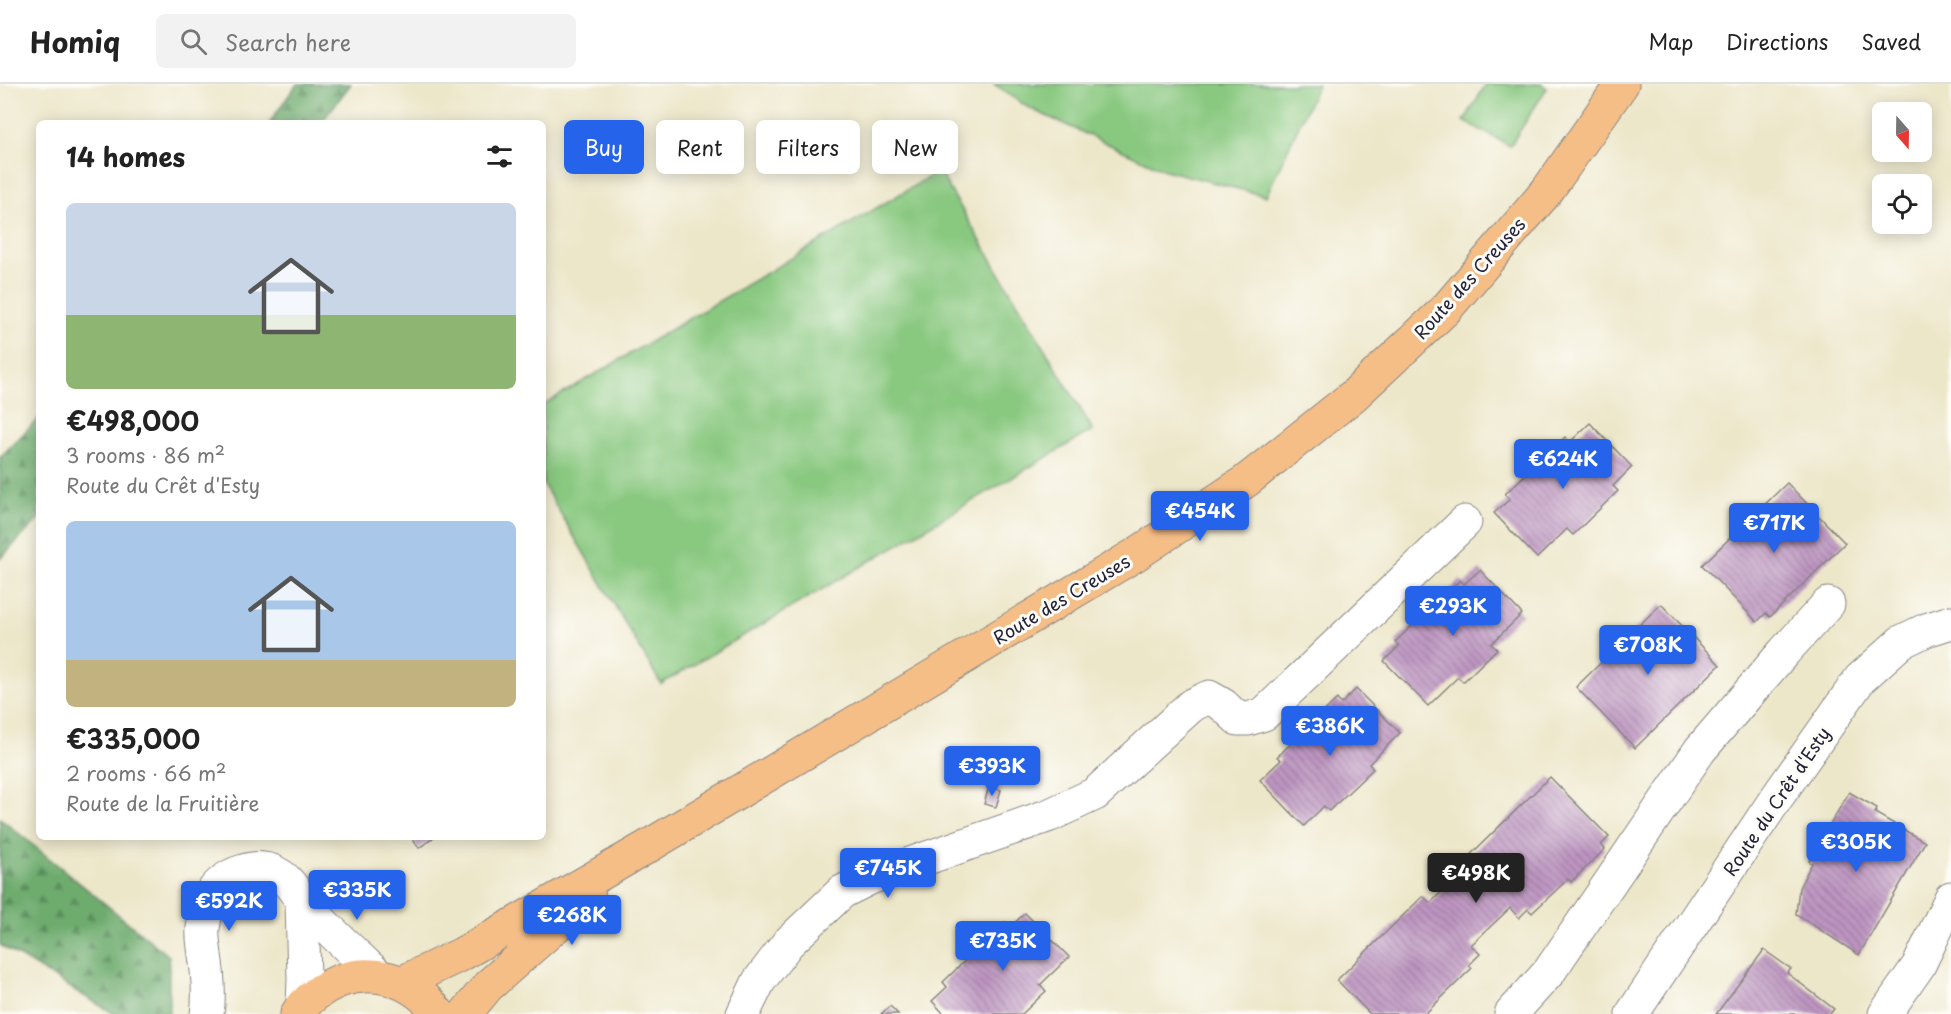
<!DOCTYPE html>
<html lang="en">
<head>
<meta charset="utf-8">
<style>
	:root { --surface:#fff; --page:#f2f2f2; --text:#222; --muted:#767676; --line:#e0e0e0; --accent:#2563eb }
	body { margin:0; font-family:"Playpen Sans",sans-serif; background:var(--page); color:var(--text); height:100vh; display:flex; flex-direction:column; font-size:22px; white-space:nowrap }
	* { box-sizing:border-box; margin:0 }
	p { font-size:20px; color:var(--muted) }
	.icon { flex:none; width:33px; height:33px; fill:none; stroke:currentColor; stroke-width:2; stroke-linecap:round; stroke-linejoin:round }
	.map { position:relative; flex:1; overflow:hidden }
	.panel { position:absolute; left:36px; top:36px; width:510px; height:720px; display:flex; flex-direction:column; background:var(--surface); border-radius:9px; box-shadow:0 3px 15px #0003 }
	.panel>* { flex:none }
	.guide { position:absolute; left:564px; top:36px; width:570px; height:54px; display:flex; gap:12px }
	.needle { width:39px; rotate:160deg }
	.fabs { position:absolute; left:1872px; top:18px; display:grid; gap:12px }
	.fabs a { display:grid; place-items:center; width:60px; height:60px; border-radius:9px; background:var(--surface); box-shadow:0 3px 15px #0003; font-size:30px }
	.price { position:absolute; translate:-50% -51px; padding:0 14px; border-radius:6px; background:var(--accent); color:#fff; font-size:20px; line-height:39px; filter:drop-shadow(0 2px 3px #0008) }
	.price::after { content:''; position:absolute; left:50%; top:36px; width:18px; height:14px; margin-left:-9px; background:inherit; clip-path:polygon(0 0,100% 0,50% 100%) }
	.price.active { background:#222; color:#fff }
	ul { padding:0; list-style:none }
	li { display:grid; align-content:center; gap:12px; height:318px; padding:0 30px }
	li span { display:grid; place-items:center; height:186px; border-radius:9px; color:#555 }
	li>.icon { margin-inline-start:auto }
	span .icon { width:108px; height:108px; fill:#fffc; stroke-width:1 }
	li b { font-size:26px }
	h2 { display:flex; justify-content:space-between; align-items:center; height:72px; padding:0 30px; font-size:26px }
	.chip { padding:0 21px; border-radius:9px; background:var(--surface); box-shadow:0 3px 15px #0003; font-size:21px; line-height:54px }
	.chip.active { background:var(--accent); color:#fff }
	header { display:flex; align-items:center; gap:36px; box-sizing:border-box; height:84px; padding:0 30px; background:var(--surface); border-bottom:2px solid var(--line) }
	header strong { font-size:28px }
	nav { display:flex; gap:33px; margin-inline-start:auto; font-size:21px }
	.search { width:420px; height:54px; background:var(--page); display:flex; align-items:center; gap:15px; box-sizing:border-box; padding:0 21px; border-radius:9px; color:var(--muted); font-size:22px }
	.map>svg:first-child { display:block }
</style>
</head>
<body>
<header>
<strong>Homiq</strong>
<div class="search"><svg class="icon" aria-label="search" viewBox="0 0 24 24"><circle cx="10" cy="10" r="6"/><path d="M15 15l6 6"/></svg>Search here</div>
<nav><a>Map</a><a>Directions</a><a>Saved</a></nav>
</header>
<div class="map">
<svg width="1951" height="930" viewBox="0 0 1951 930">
	<defs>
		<pattern id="forest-firs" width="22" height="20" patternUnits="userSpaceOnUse" patternTransform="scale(1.5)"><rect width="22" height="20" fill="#6eac6e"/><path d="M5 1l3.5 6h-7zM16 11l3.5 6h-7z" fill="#5a8c5c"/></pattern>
		<pattern id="building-back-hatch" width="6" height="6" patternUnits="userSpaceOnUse" patternTransform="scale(1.5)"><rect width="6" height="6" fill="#bd95c1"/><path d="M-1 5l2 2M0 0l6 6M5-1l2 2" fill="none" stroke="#99799e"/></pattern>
	</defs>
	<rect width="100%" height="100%" fill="#fdfcf7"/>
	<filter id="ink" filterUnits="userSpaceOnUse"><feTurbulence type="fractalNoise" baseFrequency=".0167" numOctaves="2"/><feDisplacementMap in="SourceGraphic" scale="12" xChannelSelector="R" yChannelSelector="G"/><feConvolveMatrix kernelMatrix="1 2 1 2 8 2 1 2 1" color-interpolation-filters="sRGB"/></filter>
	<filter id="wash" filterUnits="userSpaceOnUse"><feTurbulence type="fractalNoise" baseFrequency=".008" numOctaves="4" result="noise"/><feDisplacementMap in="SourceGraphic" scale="24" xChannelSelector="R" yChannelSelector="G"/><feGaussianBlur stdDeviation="1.35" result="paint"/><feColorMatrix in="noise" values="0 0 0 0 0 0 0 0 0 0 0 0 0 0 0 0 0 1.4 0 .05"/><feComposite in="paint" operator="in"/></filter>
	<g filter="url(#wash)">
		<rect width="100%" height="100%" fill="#ede7ca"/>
		<!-- grass -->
		<g fill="#88c87f" stroke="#55755d" stroke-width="1.5">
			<path d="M994,0H1318L1266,112L1165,86L1029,24Z"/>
			<path d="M1486,0H1541L1547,4L1510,62L1464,37Z"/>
			<path d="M939,87L1093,346L661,600L543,400V321Z"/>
		</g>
		<!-- forest -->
		<g fill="url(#forest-firs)" stroke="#486754" stroke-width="1.5">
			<path d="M297,0H351L321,39H269Z"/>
			<path d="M39,334V435L0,475V373Z"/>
			<path d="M0,734L169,872V930H114L0,861Z"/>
		</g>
		<g id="blocks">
			<!-- building -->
			<g fill="url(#building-back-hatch)">
				<path d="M1590,339L1632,383L1613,402L1618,407L1573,451L1567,445L1537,474L1494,429L1510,415L1505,410L1565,353L1570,358Z"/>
				<path d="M1787,399L1845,459L1770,533L1766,529L1757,538L1702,481Z"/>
				<path d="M1480,486L1522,530L1491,560L1497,565L1463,598L1458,593L1428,622L1384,577L1399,562L1395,558L1460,496L1464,500Z"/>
				<path d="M1661,520L1720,581L1635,664L1576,603Z"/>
				<path d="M1356,605L1400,649L1369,680L1373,685L1329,727L1324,722L1304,742L1260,696L1281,676L1277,673L1337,615L1341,620Z"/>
				<path d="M1550,693L1609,753L1601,761L1605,765L1571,798L1568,795L1532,829L1528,825L1519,834L1510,824L1471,861L1480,870L1469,881L1472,884L1425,930H1370L1337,896L1423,812L1430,819L1469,782L1464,777Z"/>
				<path d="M989,702L1001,706L996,723L984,720Z"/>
				<path d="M1849,708L1877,724L1875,729L1925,758L1859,871L1796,830L1799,804L1812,779L1809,777Z"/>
				<path d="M411,753H434L419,764Z"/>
				<path d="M1025,829L1069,873L1040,901L1046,907L1022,930H944L932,917L947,903L943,898L1005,838L1010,843Z"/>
				<path d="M1764,866L1791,885L1787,889L1834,925L1830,930H1716Z"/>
				<path d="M890,922L898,930H881Z"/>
			</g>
		</g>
	</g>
	<g filter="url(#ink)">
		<use href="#blocks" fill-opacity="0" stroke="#888482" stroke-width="1.5"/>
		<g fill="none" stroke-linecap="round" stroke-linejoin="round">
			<defs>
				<g id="minor">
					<path d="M302,817L304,896L303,920"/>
					<path d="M207,930C210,910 208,891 205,871C204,862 202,853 203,844C205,834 207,818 212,809C224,790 256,778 276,789C291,796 296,811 307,822C329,847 354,869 379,892"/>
					<path d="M743,930L759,897L788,859L842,808L870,794L1050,731L1095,710L1192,621L1209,613L1223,621L1238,635H1248L1264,630L1465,438"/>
					<path d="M1511,930L1549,888L1700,666L1784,568L1828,520"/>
					<path d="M1632,930L1775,716L1860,595L1901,558L1926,546L1951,538"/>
					<path d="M1885,930L1919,881L1951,814"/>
				</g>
				<g id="major">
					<path d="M403,898L462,870L647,763L1135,471L1246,397L1353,312L1445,226L1547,107L1622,0"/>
					<path d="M297,930C302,921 308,916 316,910C358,879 408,889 439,930"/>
					<path d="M465,930L488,902L589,813"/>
				</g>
			</defs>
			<!-- minor casing -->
			<use href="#minor" stroke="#888482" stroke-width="35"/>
			<!-- major casing -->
			<use href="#major" stroke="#888482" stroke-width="35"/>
			<!-- minor -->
			<use href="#minor" stroke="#fff" stroke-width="33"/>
			<!-- major -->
			<use href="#major" stroke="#f6be87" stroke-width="33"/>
		</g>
	</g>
	<g text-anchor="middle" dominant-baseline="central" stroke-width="6" stroke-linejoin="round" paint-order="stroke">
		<!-- street labels -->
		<g font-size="18" fill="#22223b" stroke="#fdfcf7">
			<text transform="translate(1469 194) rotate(-48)">Route des Creuses</text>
			<text transform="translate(1061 515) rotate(-31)">Route des Creuses</text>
			<text transform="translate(1776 717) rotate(-56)">Route du Crêt d'Esty</text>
		</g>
	</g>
</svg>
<div class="fabs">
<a><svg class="needle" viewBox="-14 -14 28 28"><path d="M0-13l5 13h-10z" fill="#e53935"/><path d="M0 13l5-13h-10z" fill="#767676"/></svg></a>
<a><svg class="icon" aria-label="locate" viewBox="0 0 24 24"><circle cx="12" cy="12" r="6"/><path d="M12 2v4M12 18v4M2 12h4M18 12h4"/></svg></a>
</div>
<b class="price" style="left:1563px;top:406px">€624K</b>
<b class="price" style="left:1200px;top:458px">€454K</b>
<b class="price" style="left:1774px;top:470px">€717K</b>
<b class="price" style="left:1453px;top:553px">€293K</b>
<b class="price" style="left:1648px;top:592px">€708K</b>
<b class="price" style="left:1330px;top:673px">€386K</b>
<b class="price" style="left:992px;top:713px">€393K</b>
<b class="price" style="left:1856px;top:789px">€305K</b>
<b class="price" style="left:888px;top:815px">€745K</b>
<b class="price active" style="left:1476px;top:820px">€498K</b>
<b class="price" style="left:357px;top:837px">€335K</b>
<b class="price" style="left:229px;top:848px">€592K</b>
<b class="price" style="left:572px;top:862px">€268K</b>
<b class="price" style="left:1003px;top:888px">€735K</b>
<div class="guide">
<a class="chip active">Buy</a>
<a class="chip">Rent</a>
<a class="chip">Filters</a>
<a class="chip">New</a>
</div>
<section class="panel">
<h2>14 homes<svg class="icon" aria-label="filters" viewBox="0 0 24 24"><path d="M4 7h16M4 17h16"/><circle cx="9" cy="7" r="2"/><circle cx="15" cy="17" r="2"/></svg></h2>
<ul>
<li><span style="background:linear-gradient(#c9d6e8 60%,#8fb573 0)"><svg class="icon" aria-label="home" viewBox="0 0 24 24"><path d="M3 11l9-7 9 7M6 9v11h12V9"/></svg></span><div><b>€498,000</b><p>3 rooms · 86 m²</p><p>Route du Crêt d'Esty</p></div></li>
<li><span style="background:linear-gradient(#a9c7e8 75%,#c2b280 0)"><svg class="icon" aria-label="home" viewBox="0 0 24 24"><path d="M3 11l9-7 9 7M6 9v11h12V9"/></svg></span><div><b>€335,000</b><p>2 rooms · 66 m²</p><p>Route de la Fruitière</p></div></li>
</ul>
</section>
</div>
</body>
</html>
